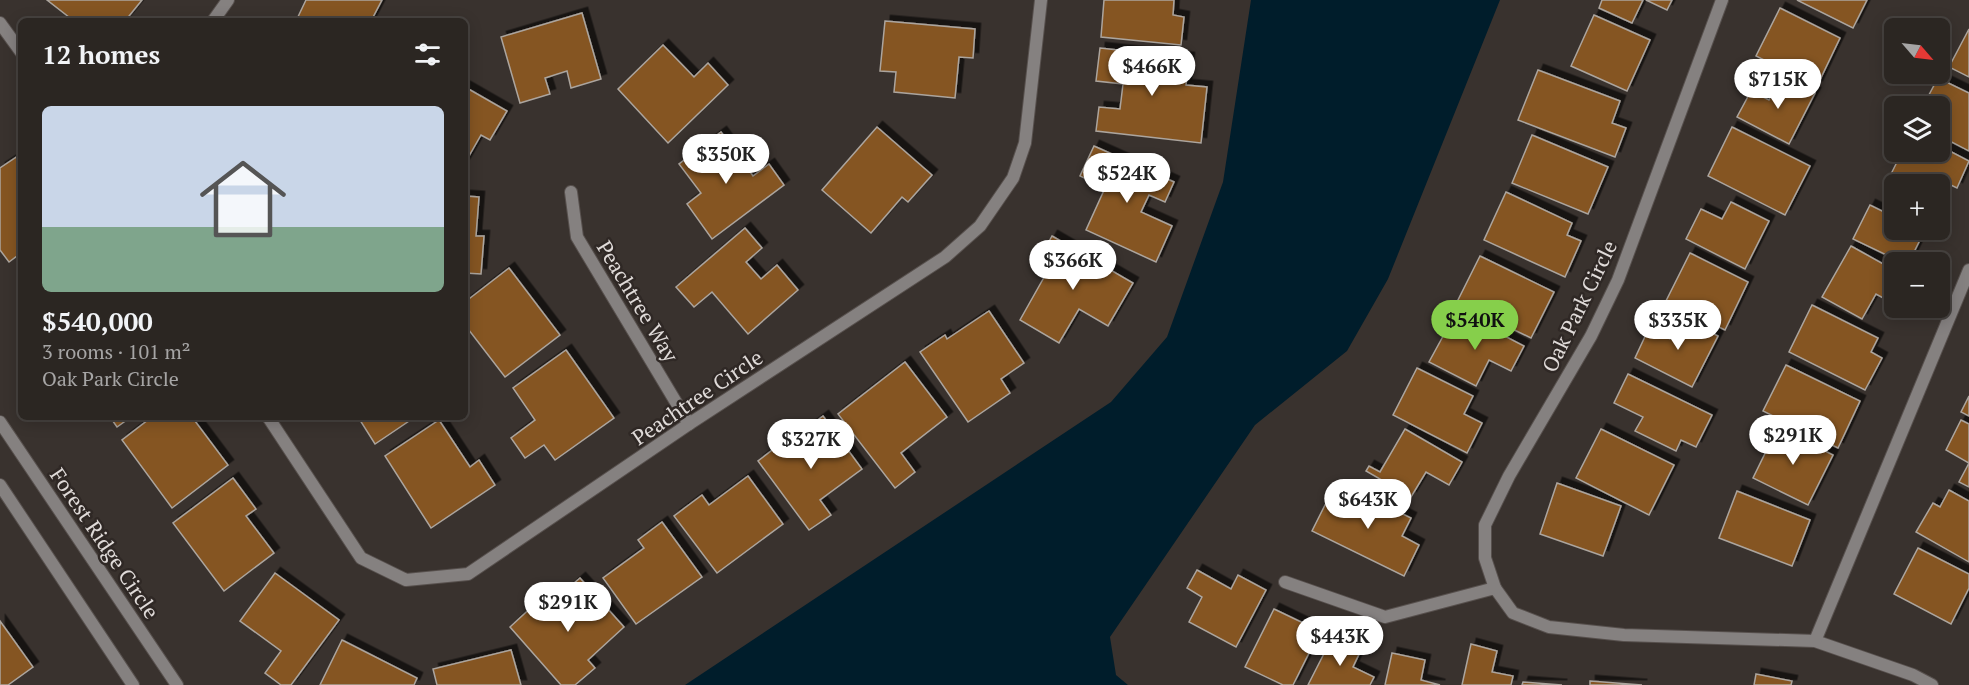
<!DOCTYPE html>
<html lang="en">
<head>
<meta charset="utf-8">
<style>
	:root { --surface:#2b2622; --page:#332e2a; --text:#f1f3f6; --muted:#a6a5a5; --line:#474340; --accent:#86cf4b }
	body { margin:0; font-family:"PT Serif",serif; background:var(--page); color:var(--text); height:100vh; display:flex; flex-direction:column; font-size:22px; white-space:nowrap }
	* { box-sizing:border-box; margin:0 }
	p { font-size:20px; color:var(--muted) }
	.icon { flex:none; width:33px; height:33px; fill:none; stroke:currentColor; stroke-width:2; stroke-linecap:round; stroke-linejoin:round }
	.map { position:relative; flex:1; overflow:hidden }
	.side { position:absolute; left:18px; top:18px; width:450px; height:402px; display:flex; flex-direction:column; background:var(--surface); border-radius:9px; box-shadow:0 3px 15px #0003,0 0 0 2px var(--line) }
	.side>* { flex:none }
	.needle { width:39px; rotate:118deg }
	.tools { position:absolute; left:1884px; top:18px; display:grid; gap:12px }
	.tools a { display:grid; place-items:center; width:66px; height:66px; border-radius:9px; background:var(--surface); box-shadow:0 3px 15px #0003,0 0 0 2px var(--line); font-size:30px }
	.price { position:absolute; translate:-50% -51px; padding:0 14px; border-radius:21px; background:#fff; color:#222; font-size:20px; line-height:39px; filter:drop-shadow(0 2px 3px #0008) }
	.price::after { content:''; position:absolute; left:50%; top:36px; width:18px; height:14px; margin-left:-9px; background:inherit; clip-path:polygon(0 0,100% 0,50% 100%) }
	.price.current { background:var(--accent); color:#111 }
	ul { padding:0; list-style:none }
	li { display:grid; align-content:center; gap:12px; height:318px; padding:0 24px }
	li span { display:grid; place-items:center; height:186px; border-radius:9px; color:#555 }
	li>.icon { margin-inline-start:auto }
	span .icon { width:108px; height:108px; fill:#fffc; stroke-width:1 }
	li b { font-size:26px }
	h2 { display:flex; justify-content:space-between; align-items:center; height:72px; padding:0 24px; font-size:26px }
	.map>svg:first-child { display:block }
</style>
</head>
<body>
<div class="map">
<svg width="1969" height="685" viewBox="0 0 1969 685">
	<defs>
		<filter id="shadow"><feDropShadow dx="5.5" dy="-5.5" stdDeviation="0" flood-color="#0009"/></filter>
	</defs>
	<rect width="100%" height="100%" fill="#39322e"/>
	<!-- water -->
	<path fill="#001d2b" d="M1251,0H1500L1388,279L1347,351L1255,425L1110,637L1116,675L1128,685H685L1111,402L1167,337L1223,182Z"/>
	<!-- building -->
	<g fill="#855421" stroke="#aca59e" stroke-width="1.5" filter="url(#shadow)">
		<path d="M47,0H142L125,21H74Z"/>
		<path d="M306,0H382L371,21H296Z"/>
		<path d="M1104,0H1174L1173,15L1184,17L1181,45L1101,37Z"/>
		<path d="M1602,0H1643L1632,23L1599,8Z"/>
		<path d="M1646,0H1672L1667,10Z"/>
		<path d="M1797,0H1867L1853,28Z"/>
		<path d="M1780,8L1840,38L1817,86L1756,56Z"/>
		<path d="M582,13L601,79L571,88L567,71L545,78L550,94L520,103L501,37Z"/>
		<path d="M1594,15L1650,40L1627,91L1571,66Z"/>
		<path d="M885,21L975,29L973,58L959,57L955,98L894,92L896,72L880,71Z"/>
		<path d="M1969,29V77L1949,67Z"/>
		<path d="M663,45L694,77L708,63L728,85L668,143L618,89Z"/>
		<path d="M1100,48L1189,58L1186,85L1207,87L1201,143L1096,131L1099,107L1120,109L1123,84L1096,81Z"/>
		<path d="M1538,70L1620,101L1612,123L1626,128L1615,157L1518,120Z"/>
		<path d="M1781,76L1815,93L1789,144L1737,117L1751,91L1769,100Z"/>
		<path d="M1938,78L1969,93V151L1940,136V106H1923Z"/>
		<path d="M465,87L507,111L490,140L481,135L465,163Z"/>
		<path d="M877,127L932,175L908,202L902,197L871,233L822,190Z"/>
		<path d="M1732,127L1810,166L1785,215L1708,176Z"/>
		<path d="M721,132L753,176L769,164L784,185L712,239L687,204L701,193L679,164Z"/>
		<path d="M1532,135L1608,167L1588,214L1512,183Z"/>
		<path d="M1094,146L1174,182L1165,202L1149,195L1141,212L1172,226L1156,262L1086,230L1105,188L1080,176Z"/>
		<path d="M1940,146L1969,161L1957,188L1932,176L1928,184L1894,185L1887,182L1902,152H1940Z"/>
		<path d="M18,156L21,160V253L9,262L0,250V168Z"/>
		<path d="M1506,192L1572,223L1567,235L1581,241L1565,277L1484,240Z"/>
		<path d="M465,196L479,197L476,236H484L481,274L465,273Z"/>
		<path d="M1894,201V230H1925L1909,262H1901L1853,239L1870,205L1888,214Z"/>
		<path d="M1731,202L1769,221L1745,269L1686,239L1701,209L1722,219Z"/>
		<path d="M745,228L762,248L746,262L761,279L777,265L798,290L748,334L712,292L694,307L676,287Z"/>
		<path d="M1052,236L1133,283L1108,326L1079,309L1059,343L1020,320L1047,272L1036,265Z"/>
		<path d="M1851,246L1894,270V304L1876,294L1862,319L1822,297Z"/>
		<path d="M1690,253L1748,282L1725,330L1666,301Z"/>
		<path d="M1480,256L1554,292L1531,338L1457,302Z"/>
		<path d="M509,268L560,335L505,377L465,325V302Z"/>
		<path d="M1812,305L1878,338L1871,352L1882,358L1865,390L1789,352Z"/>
		<path d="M989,311L1024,363L1001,379L1010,393L968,422L920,352L945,335L947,339Z"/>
		<path d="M1468,317L1524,346L1511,371L1489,360L1476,386L1429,362L1447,329L1459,335Z"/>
		<path d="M1681,317L1718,336L1692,387L1635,358L1649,328L1670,339Z"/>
		<path d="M566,350L614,418L555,460L544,445L525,458L511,438L535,420L513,388Z"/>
		<path d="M905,362L947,417L901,453L915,472L895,488L838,414Z"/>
		<path d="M1786,365L1860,401L1838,448L1763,411Z"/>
		<path d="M1417,368L1473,396L1464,414L1482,423L1467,453L1393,415Z"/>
		<path d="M1628,374L1712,415L1696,447L1681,440L1676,451L1635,431L1643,417L1614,403Z"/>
		<path d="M1969,396V416L1961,412Z"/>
		<path d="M823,416L862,469L820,500L831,515L809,530L758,461L784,441L786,444Z"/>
		<path d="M110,417H131L117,427Z"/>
		<path d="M152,417H192L228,465L172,508L122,440Z"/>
		<path d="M358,417H415L375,444Z"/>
		<path d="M439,420L470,467L479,460L495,485L431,528L385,456Z"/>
		<path d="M1961,420L1969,424V487L1959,482L1969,463L1946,450Z"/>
		<path d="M1778,427L1833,455L1808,505L1753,478Z"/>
		<path d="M1405,429L1462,462L1449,485L1426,472L1411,497L1366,471L1369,466L1380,472Z"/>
		<path d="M1601,429L1674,465L1649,515L1576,478Z"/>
		<path d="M748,476L783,524L717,573L674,516L702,495L709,505Z"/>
		<path d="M233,478L256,509L246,516L274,553L224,591L173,523Z"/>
		<path d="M1557,483L1621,506L1603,556L1540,534Z"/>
		<path d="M1333,489L1348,497L1352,489L1411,518L1402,536L1419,545L1404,576L1312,531Z"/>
		<path d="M1949,490L1969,501V562L1916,532L1933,503L1940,507Z"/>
		<path d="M1737,491L1810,520L1792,566L1719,538Z"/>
		<path d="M662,522L702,577L636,624L603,578L644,548L638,540Z"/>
		<path d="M1918,548L1969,574V588L1951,624L1894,594Z"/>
		<path d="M1197,570L1231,589L1238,575L1266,590L1236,647L1189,622L1202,597L1187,588Z"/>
		<path d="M275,573L339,620L291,685H281L265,673L281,651L240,621Z"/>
		<path d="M580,578L624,627L588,660L595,668L575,685H561L510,627L535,604L542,611Z"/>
		<path d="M1274,609L1320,631L1293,685H1283L1245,667Z"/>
		<path d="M0,621L33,667L8,685H0Z"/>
		<path d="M1333,636L1361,650L1353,667L1374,677L1370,685H1308Z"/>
		<path d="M342,640L417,678L414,685H320Z"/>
		<path d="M1471,644L1497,651L1492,672L1513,676L1511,685H1462Z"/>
		<path d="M511,650L521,685H437L433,669Z"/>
		<path d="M1392,653L1425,660L1421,680L1440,685H1385Z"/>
		<path d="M1756,674L1792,681L1791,685H1754Z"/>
		<path d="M1590,681L1642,685H1590Z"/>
		<path d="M1523,682L1562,685H1522Z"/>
	</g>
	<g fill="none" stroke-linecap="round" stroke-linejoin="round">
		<defs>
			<g id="street">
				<path d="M213,21L228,0"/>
				<path d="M0,23L21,52"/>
				<path d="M571,192L577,237L689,424"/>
				<path d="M268,417L361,558L406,580L468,574L689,424L945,257L980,226L1013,178L1025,143L1041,0"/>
				<path d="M0,422L177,685"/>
				<path d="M0,485L133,685"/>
				<path d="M1285,582L1385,617L1495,588L1513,613L1549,627L1624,635L1815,641L1913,675L1932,685"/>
				<path d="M1495,588L1485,558V525L1509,476L1591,336L1618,280L1722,0"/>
				<path d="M1815,641L1969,270"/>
			</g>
		</defs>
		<!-- street casing -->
		<use href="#street" stroke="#57504d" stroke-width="14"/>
		<!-- street -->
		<use href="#street" stroke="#858180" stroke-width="12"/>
	</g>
	<g text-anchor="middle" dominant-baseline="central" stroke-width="5" stroke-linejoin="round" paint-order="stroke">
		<!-- street labels -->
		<g font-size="21" fill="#e0dbd9" stroke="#2f2825">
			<text transform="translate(638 301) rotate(59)">Peachtree Way</text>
			<text transform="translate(1579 306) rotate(-64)">Oak Park Circle</text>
			<text transform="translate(697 397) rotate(-34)">Peachtree Circle</text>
			<text transform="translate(105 543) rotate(56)">Forest Ridge Circle</text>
		</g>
	</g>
</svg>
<div class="tools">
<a><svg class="needle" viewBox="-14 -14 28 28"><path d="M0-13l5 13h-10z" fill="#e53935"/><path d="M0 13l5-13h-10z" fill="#a6a5a5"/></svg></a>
<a><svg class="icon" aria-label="layers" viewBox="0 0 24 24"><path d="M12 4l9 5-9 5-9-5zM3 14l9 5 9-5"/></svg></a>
<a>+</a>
<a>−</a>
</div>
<b class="price" style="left:1152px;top:97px">$466K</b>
<b class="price" style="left:1778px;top:110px">$715K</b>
<b class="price" style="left:726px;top:185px">$350K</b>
<b class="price" style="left:1127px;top:204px">$524K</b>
<b class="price" style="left:1073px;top:291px">$366K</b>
<b class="price current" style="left:1475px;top:351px">$540K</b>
<b class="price" style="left:1678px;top:351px">$335K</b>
<b class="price" style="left:1793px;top:466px">$291K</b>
<b class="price" style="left:811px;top:470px">$327K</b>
<b class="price" style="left:1368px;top:530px">$643K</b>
<b class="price" style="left:568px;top:633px">$291K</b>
<b class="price" style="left:1340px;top:667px">$443K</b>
<section class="side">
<h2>12 homes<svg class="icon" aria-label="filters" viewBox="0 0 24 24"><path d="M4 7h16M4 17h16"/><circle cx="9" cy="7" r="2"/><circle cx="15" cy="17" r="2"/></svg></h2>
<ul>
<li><span style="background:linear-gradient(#c9d6e8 65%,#7fa58c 0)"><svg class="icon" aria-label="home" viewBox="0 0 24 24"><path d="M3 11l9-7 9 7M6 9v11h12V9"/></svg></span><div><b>$540,000</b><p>3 rooms · 101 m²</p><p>Oak Park Circle</p></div></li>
</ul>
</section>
</div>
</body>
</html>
